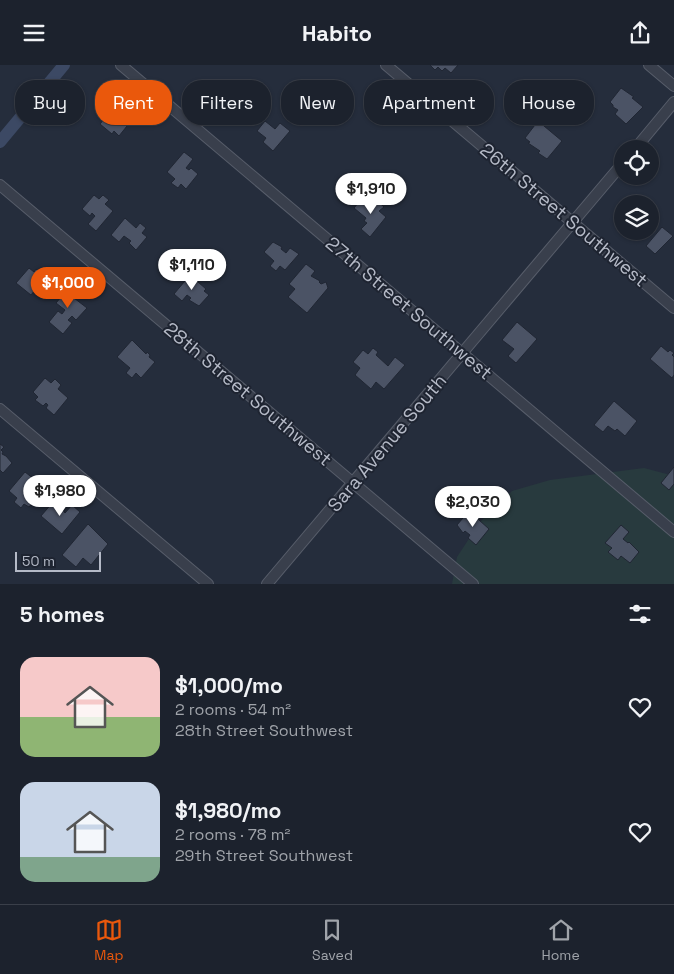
<!DOCTYPE html>
<html lang="en">
<head>
<meta charset="utf-8">
<style>
	:root { --surface:#1c222d; --page:#292f39; --text:#f1f3f6; --muted:#a0a4aa; --line:#3a3f49; --accent:#ea580c }
	body { margin:0; font-family:"Space Grotesk",sans-serif; background:var(--page); color:var(--text); height:100vh; display:flex; flex-direction:column; font-size:19px; white-space:nowrap }
	* { box-sizing:border-box; margin:0 }
	p { font-size:16px; color:var(--muted) }
	.icon { flex:none; width:28px; height:28px; fill:none; stroke:currentColor; stroke-width:2; stroke-linecap:round; stroke-linejoin:round }
	.map { position:relative; height:519px; overflow:hidden }
	.details { display:flex; flex-direction:column; background:var(--surface); flex:1 }
	.details>* { flex:none }
	.hud { position:absolute; left:15px; top:15px; width:645px; height:45px; display:flex; gap:10px }
	.tools { position:absolute; left:614px; top:75px; display:grid; gap:10px }
	.tools a { display:grid; place-items:center; width:45px; height:45px; border-radius:50%; background:var(--surface); box-shadow:0 1px 4px #0004,0 0 0 1px var(--line); font-size:25px }
	.scale { position:absolute; left:15px; bottom:12px; width:86px; box-sizing:border-box; padding-left:5px; border:2px solid #b5bac7; border-top:0; font-size:14px; line-height:18px; white-space:nowrap; color:#b5bac7; -webkit-text-stroke:4px #1e2431; paint-order:stroke }
	.price { position:absolute; translate:-50% -42px; padding:0 11px; border-radius:18px; background:#fff; color:#222; font-size:16px; line-height:32px; filter:drop-shadow(0 1px 2px #0008) }
	.price::after { content:''; position:absolute; left:50%; top:30px; width:15px; height:11px; margin-left:-8px; background:inherit; clip-path:polygon(0 0,100% 0,50% 100%) }
	.price.on { background:var(--accent); color:#fff }
	ul { padding:0; list-style:none }
	li { display:flex; align-items:center; gap:15px; height:125px; padding:0 20px }
	li span { display:grid; place-items:center; flex:none; width:140px; height:100px; border-radius:15px; color:#555 }
	li>.icon { margin-inline-start:auto }
	span .icon { width:60px; height:60px; fill:#fffc; stroke-width:1 }
	li b { font-size:21px }
	h2 { display:flex; justify-content:space-between; align-items:center; height:60px; padding:0 20px; font-size:21px }
	.pill { padding:0 18px; border-radius:20px; background:var(--surface); box-shadow:0 1px 4px #0004,0 0 0 1px var(--line); font-size:18px; line-height:45px }
	.pill.on { background:var(--accent); color:#fff }
	header { display:flex; justify-content:space-between; align-items:center; height:65px; padding:0 20px; background:var(--surface); font-size:22px; font-weight:800 }
	.dock { display:flex; justify-content:space-around; align-items:center; height:70px; border-top:1px solid var(--line); background:var(--surface); font-size:14px; color:var(--muted) }
	.dock a { display:grid; justify-items:center; gap:2px }
	.dock .on { color:var(--accent) }
	.map>svg:first-child { display:block }
</style>
</head>
<body>
<header><svg class="icon" aria-label="menu" viewBox="0 0 24 24"><path d="M4 6h16M4 12h16M4 18h16"/></svg>Habito<svg class="icon" aria-label="share" viewBox="0 0 24 24"><path d="M12 15V3M7 8l5-5 5 5M5 13v7h14v-7"/></svg></header>
<div class="map">
<svg width="674" height="519" viewBox="0 0 674 519">
	<rect width="100%" height="100%" fill="#252d3c"/>
	<!-- green -->
	<path fill="#283a3e" d="M644,403L674,411V519H452L457,492L480,457L512,426L550,415Z"/>
	<g fill="none" stroke-linecap="round" stroke-linejoin="round">
		<!-- canal -->
		<path stroke="#3c4964" stroke-width="12" d="M0,77L64,0"/>
	</g>
	<!-- building -->
	<g fill="#4b5365" stroke="#202633">
		<path d="M430,0H458L451,8L445,3L442,6L438,2L435,5Z"/>
		<path d="M621,23L634,32L632,33L643,42L626,59L615,49L618,45L613,42V40L610,37Z"/>
		<path d="M121,34L129,40L122,48L125,46L128,49L126,52L131,56L119,71L114,66L112,69L100,59Z"/>
		<path d="M265,56L275,64L280,58L290,66L273,86L263,77L266,73L257,66Z"/>
		<path d="M538,56L562,76L547,94L538,88L540,86L528,78L530,77L525,73Z"/>
		<path d="M184,87L193,94L186,103L189,105L191,103L198,109L186,124L181,119L178,123L171,118L175,114L167,107Z"/>
		<path d="M94,130L99,134L103,130L109,135L105,139L113,146L96,166L88,159L95,151L92,148L90,151L82,144Z"/>
		<path d="M363,132L370,138L374,133L384,142L379,146L386,152L370,172L361,164L367,158L364,156L366,153L354,143Z"/>
		<path d="M125,153L136,163L140,158L146,163L142,168L147,172L136,185L129,178L131,176L124,171L119,177L111,170Z"/>
		<path d="M662,162L673,171L655,189L646,181Z"/>
		<path d="M273,177L282,182L281,184L286,188L290,183L299,189L285,205L280,201L276,206L270,201L274,196L264,187Z"/>
		<path d="M306,199L315,206L311,211L320,216L319,217L321,219L326,217L328,223L307,248L288,232L295,224L289,219Z"/>
		<path d="M29,203L34,207L36,204L39,207L37,210L42,213L48,206L56,213L41,231L35,225L31,230L16,218Z"/>
		<path d="M190,210L206,224L204,226L209,230L199,241L189,235L191,233L187,230L182,236L174,229Z"/>
		<path d="M73,218L81,225L74,233L87,243L76,255L72,251L68,255L72,258L63,269L49,257L58,246L62,249L65,245L56,238Z"/>
		<path d="M517,257L537,274L516,298L508,291L514,284L502,275Z"/>
		<path d="M132,275L146,289L147,287L150,290L149,292L155,297L141,313L136,308L132,313L126,308L130,303L117,292Z"/>
		<path d="M661,281L668,287L670,285L674,288L672,290L674,292V310L672,313L650,294Z"/>
		<path d="M373,283L378,287L376,290L388,301L395,292L405,300L384,324L376,317L371,324L355,310L360,303L353,297L363,285L368,289Z"/>
		<path d="M45,313L51,318L55,314L61,320L58,324L68,333L54,350L46,343L48,340L46,338L43,341L35,335L38,332L33,327Z"/>
		<path d="M614,336L637,356L625,371L617,364L615,366L608,361L603,367L594,360Z"/>
		<path d="M0,379L4,382L1,385L3,387L2,389L6,391L12,398L3,408L0,405Z"/>
		<path d="M674,402V419L669,425L661,418Z"/>
		<path d="M25,407L34,414L32,416L43,426L29,442L24,439L21,443L14,437L17,433L9,426Z"/>
		<path d="M53,437L57,441L59,439L65,448L72,440L80,447L62,469L41,451Z"/>
		<path d="M469,446L489,464L476,480L468,473L470,470L465,466L463,468L457,460Z"/>
		<path d="M88,459L108,479L91,500L83,493L76,502L62,490Z"/>
		<path d="M621,460L629,467L623,474L628,478L629,477L639,487L630,498L621,491L618,495L608,487L612,483L605,478Z"/>
	</g>
	<g fill="none" stroke-linecap="round" stroke-linejoin="round">
		<defs>
			<g id="street">
				<path d="M121,0L674,467"/>
				<path d="M386,0L674,243"/>
				<path d="M649,0L674,21"/>
				<path d="M635,84L674,37"/>
				<path d="M0,120L473,519"/>
				<path d="M0,344L208,519"/>
				<path d="M267,519L622,99"/>
			</g>
		</defs>
		<!-- street casing -->
		<use href="#street" stroke="#575d6a" stroke-width="12"/>
		<!-- street -->
		<use href="#street" stroke="#393f4c" stroke-width="10"/>
	</g>
	<g text-anchor="middle" dominant-baseline="central" stroke-width="4" stroke-linejoin="round" paint-order="stroke">
		<!-- street labels -->
		<g font-size="19" fill="#b5bac7" stroke="#1e2431">
			<text transform="translate(564 150) rotate(40)">26th Street Southwest</text>
			<text transform="translate(409 243) rotate(40)">27th Street Southwest</text>
			<text transform="translate(248 329) rotate(40)">28th Street Southwest</text>
			<text transform="translate(387 378) rotate(-50)">Sara Avenue South</text>
		</g>
	</g>
</svg>
<div class="tools">
<a><svg class="icon" aria-label="locate" viewBox="0 0 24 24"><circle cx="12" cy="12" r="6"/><path d="M12 2v4M12 18v4M2 12h4M18 12h4"/></svg></a>
<a><svg class="icon" aria-label="layers" viewBox="0 0 24 24"><path d="M12 4l9 5-9 5-9-5zM3 14l9 5 9-5"/></svg></a>
</div>
<div class="scale">50 m</div>
<b class="price" style="left:371px;top:150px">$1,910</b>
<b class="price" style="left:192px;top:226px">$1,110</b>
<b class="price on" style="left:68px;top:244px">$1,000</b>
<b class="price" style="left:60px;top:452px">$1,980</b>
<b class="price" style="left:473px;top:463px">$2,030</b>
<div class="hud">
<a class="pill">Buy</a>
<a class="pill on">Rent</a>
<a class="pill">Filters</a>
<a class="pill">New</a>
<a class="pill">Apartment</a>
<a class="pill">House</a>
</div>
</div>
<section class="details">
<h2>5 homes<svg class="icon" aria-label="filters" viewBox="0 0 24 24"><path d="M4 7h16M4 17h16"/><circle cx="9" cy="7" r="2"/><circle cx="15" cy="17" r="2"/></svg></h2>
<ul>
<li><span style="background:linear-gradient(#f6c9c9 60%,#8fb573 0)"><svg class="icon" aria-label="home" viewBox="0 0 24 24"><path d="M3 11l9-7 9 7M6 9v11h12V9"/></svg></span><div><b>$1,000/mo</b><p>2 rooms · 54 m²</p><p>28th Street Southwest</p></div><svg class="icon" aria-label="heart" viewBox="0 0 24 24"><path d="M12 20l-8-8c-3-5 5-10 8-4 3-6 11-1 8 4z"/></svg></li>
<li><span style="background:linear-gradient(#c9d6e8 75%,#7fa58c 0)"><svg class="icon" aria-label="home" viewBox="0 0 24 24"><path d="M3 11l9-7 9 7M6 9v11h12V9"/></svg></span><div><b>$1,980/mo</b><p>2 rooms · 78 m²</p><p>29th Street Southwest</p></div><svg class="icon" aria-label="heart" viewBox="0 0 24 24"><path d="M12 20l-8-8c-3-5 5-10 8-4 3-6 11-1 8 4z"/></svg></li>
</ul>
</section>
<nav class="dock">
<a class="on"><svg class="icon" aria-label="map" viewBox="0 0 24 24"><path d="M3 6l6-2 6 2 6-2v14l-6 2-6-2-6 2zM9 4v14M15 6v14"/></svg>Map</a>
<a><svg class="icon" aria-label="saved" viewBox="0 0 24 24"><path d="M7 4h10v16l-5-4-5 4z"/></svg>Saved</a>
<a><svg class="icon" aria-label="home" viewBox="0 0 24 24"><path d="M3 11l9-7 9 7M6 9v11h12V9"/></svg>Home</a>
</nav>
</body>
</html>
